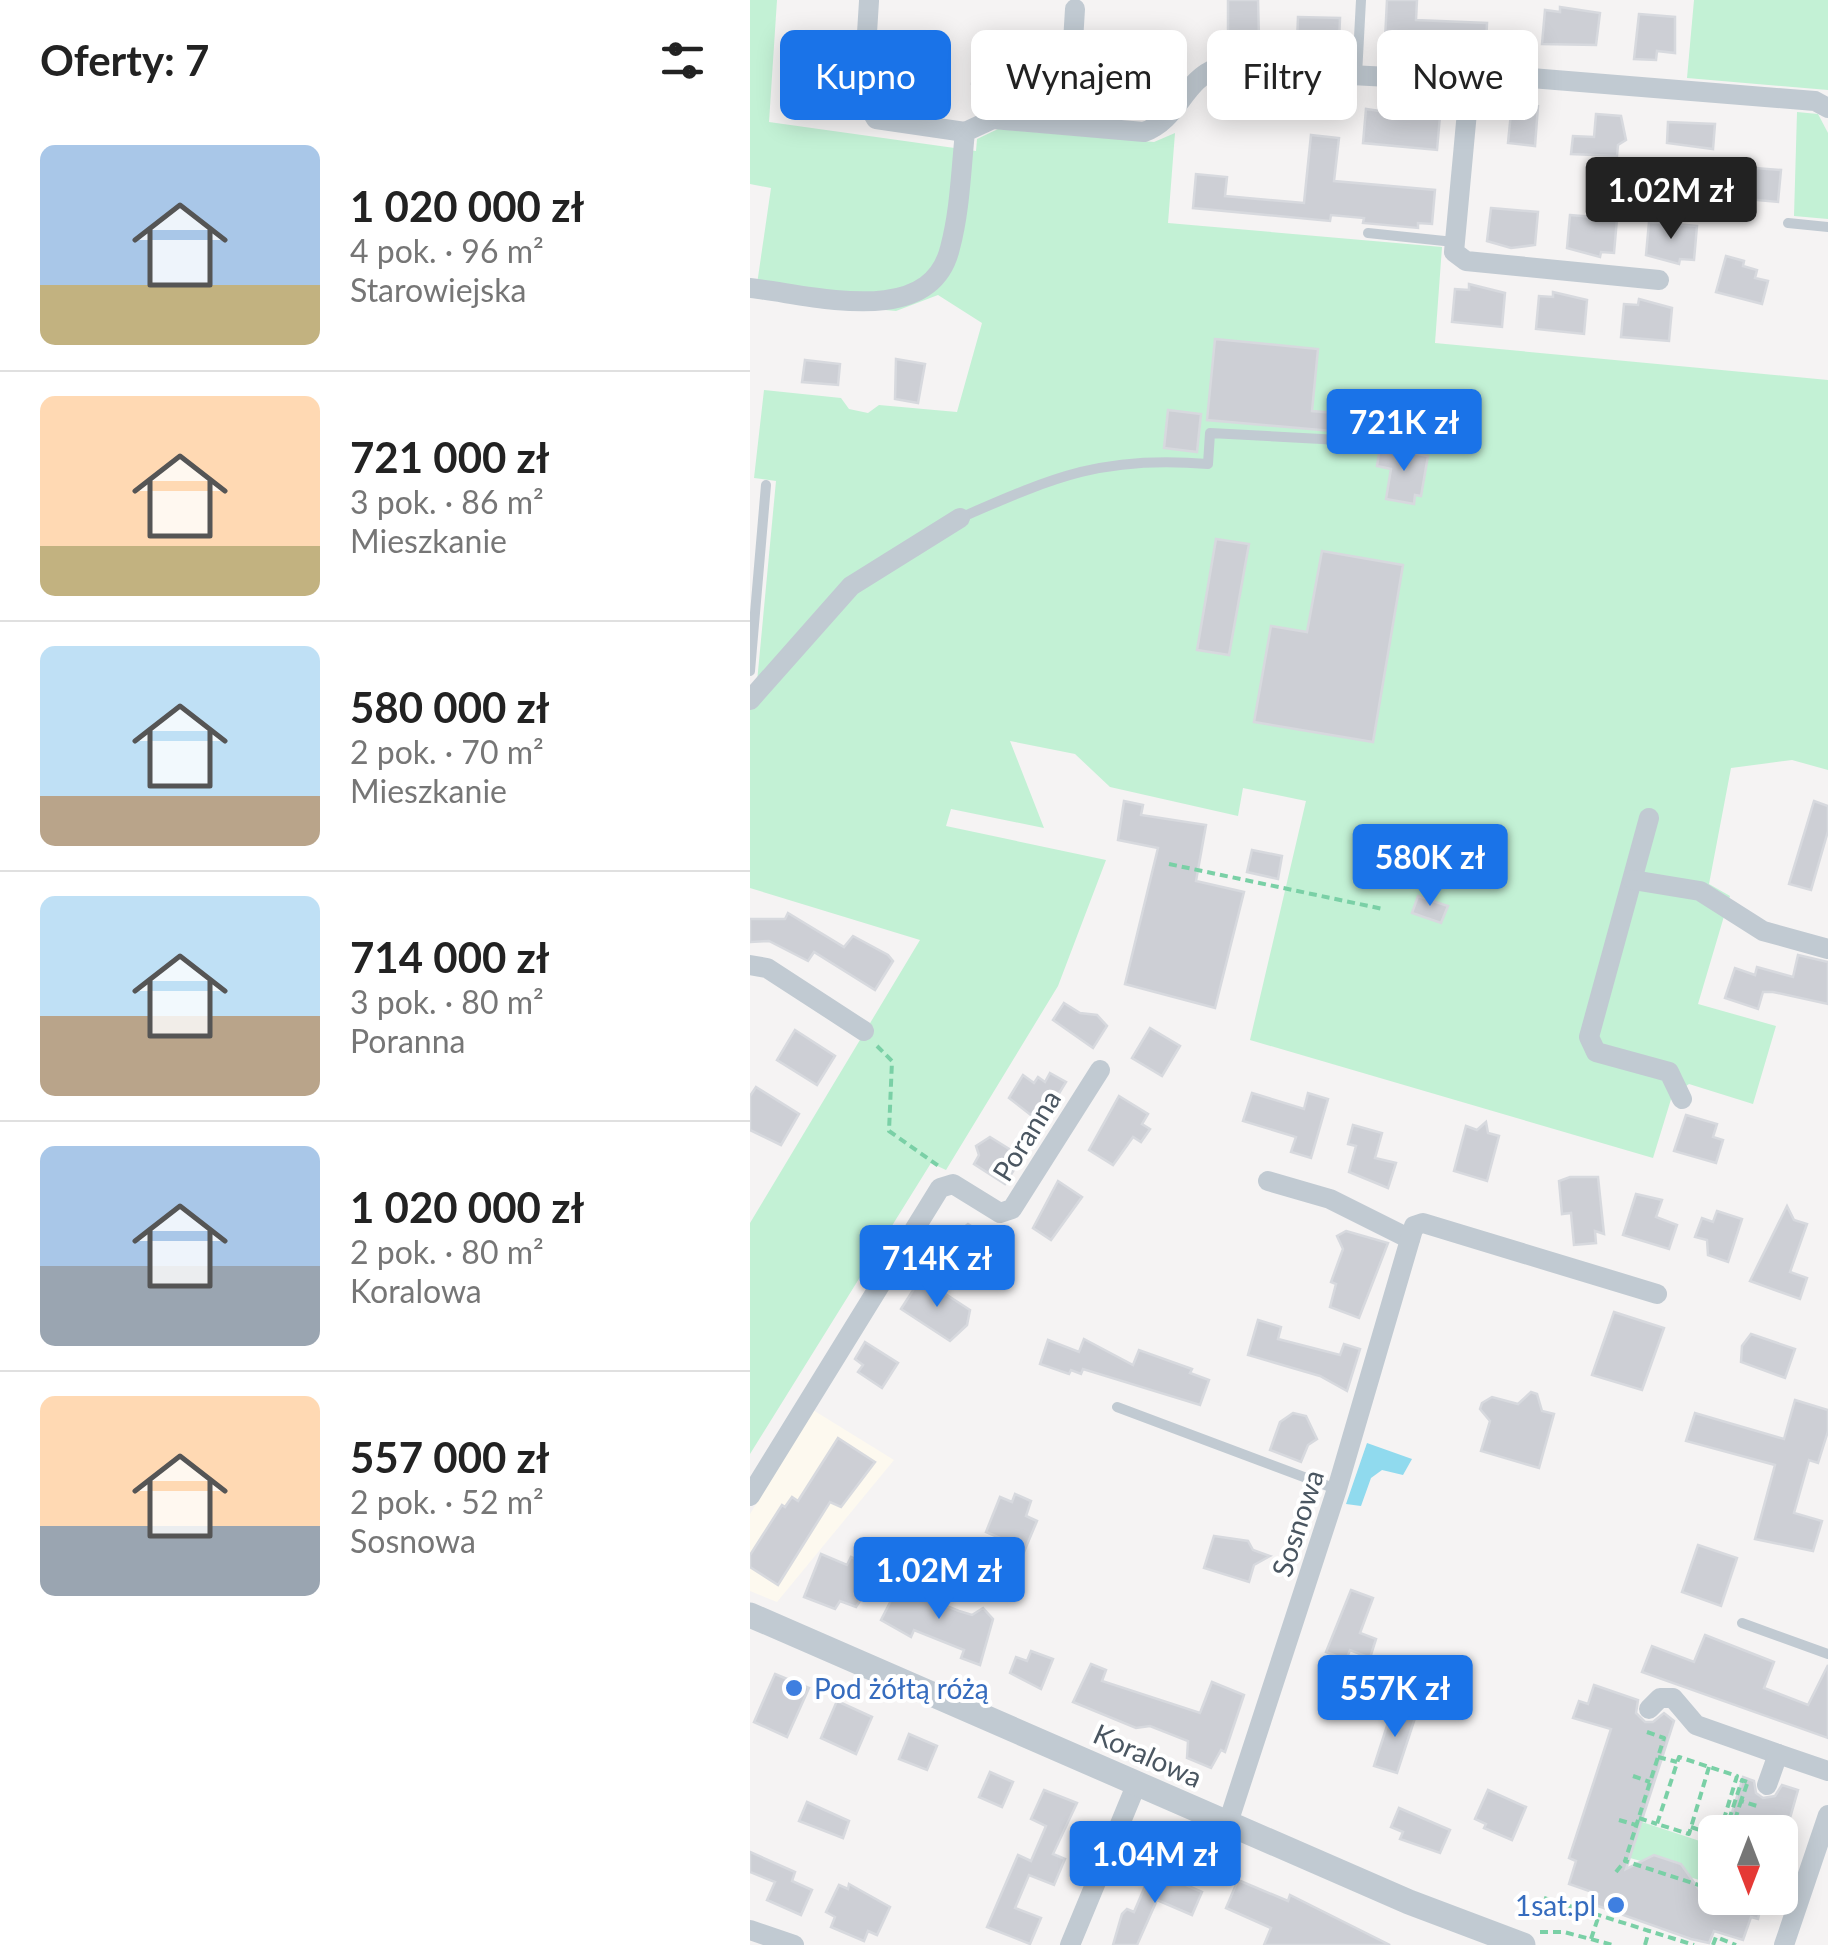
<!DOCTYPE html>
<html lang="pl">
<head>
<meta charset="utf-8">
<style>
	:root { --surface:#fff; --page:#f6f6f6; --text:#222; --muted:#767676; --line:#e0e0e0; --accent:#1a73e8 }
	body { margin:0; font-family:Lato,sans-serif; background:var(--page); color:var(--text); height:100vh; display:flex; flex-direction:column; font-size:38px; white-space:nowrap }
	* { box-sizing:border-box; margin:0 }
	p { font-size:32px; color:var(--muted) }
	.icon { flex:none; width:55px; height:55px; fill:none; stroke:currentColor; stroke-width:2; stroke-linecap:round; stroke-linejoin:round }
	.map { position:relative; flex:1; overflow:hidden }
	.sheet { display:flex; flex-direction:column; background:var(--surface); width:750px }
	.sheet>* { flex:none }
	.banner { position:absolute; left:30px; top:30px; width:898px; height:90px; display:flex; gap:20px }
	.needle { width:65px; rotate:180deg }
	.fabs { position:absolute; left:948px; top:1815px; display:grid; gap:20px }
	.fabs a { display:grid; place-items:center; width:100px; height:100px; border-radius:15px; background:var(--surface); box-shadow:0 5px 25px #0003; font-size:50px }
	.price { position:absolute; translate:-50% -85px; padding:0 22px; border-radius:10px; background:var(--accent); color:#fff; font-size:32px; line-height:65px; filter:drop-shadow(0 2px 5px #0008) }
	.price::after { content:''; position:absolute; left:50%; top:60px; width:30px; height:22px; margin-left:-15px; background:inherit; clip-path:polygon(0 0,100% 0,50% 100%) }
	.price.current { background:#222; color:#fff }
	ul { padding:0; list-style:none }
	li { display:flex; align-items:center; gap:30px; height:250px; padding:0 40px }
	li+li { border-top:2px solid var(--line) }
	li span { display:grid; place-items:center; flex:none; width:280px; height:200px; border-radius:15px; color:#555 }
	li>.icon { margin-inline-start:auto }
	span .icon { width:120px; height:120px; fill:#fffc; stroke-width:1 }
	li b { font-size:42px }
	h2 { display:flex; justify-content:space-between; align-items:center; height:120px; padding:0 40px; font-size:42px }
	.tag { padding:0 35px; border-radius:15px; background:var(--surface); box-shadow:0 5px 25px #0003; font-size:35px; line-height:90px }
	.tag.current { background:var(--accent); color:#fff }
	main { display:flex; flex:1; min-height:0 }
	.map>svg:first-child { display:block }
</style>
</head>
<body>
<main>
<section class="sheet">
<h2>Oferty: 7<svg class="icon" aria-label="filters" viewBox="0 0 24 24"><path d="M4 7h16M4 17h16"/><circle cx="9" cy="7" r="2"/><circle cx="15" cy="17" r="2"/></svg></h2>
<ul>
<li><span style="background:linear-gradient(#a9c7e8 70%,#c2b280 0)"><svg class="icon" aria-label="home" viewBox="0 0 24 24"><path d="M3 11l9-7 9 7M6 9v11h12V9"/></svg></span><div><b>1 020 000 zł</b><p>4 pok. · 96 m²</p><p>Starowiejska</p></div></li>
<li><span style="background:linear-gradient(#ffd9b3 75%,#c2b280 0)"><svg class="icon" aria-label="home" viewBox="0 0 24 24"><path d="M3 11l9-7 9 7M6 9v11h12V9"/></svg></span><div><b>721 000 zł</b><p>3 pok. · 86 m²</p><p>Mieszkanie</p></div></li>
<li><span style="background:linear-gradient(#bfe0f5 75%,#b9a48a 0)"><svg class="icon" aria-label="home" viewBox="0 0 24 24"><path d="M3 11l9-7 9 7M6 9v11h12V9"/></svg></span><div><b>580 000 zł</b><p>2 pok. · 70 m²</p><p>Mieszkanie</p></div></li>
<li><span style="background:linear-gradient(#bfe0f5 60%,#b9a48a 0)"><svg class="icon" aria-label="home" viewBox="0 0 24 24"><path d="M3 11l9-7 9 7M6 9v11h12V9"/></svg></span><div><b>714 000 zł</b><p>3 pok. · 80 m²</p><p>Poranna</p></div></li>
<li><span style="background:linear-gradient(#a9c7e8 60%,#9aa5b1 0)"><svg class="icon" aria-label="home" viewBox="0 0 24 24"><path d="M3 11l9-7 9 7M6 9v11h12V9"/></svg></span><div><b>1 020 000 zł</b><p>2 pok. · 80 m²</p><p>Koralowa</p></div></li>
<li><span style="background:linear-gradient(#ffd9b3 65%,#9aa5b1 0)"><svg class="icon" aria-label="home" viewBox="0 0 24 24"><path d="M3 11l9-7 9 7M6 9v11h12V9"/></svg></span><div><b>557 000 zł</b><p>2 pok. · 52 m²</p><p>Sosnowa</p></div></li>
</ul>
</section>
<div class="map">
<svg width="1078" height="1945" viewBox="0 0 1078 1945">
	<rect width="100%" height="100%" fill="#f5f3f3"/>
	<!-- commercial -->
	<path fill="#fdf9ef" d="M63,1410L144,1460L27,1602L0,1591V1514Z"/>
	<!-- green -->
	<g fill="#c3f1d5">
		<path d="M0,0H27L19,122L226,151L227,139L248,129L404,142L425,133L418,223L692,247L685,343L1078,380V770L1042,760L981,768L959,884L980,896L948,1004L1026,1026L1003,1104L939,1084L922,1096L903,1158L500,1040L556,801L493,788L488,816L360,787L325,754L260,741L294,828L201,809L196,826L356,860L308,986L196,1170L181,1163L0,1454V1223L170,940L0,888V689L7,682L26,481L4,478L14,390L91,398L99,409L118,413L129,405L207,412L232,323L188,295L146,311L5,298L21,188L0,184Z"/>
		<path d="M944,0H1078V90L937,78Z"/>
		<path d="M1047,112L1068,114L1078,133V219L1044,216Z"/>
		<path d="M892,1822L965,1846L959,1883L933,1875L931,1864L904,1855L898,1863L880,1858Z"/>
	</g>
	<!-- water -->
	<path fill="#90daee" d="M617,1443L662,1459L653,1475L632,1470L621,1478L611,1506L596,1504Z"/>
	<!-- building -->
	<g fill="#cdcfd5" stroke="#d7d9de" stroke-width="2.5">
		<path d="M478,0H508L509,38H478Z"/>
		<path d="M637,0H667L666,20L737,23L736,46L635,40Z"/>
		<path d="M810,7L850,13L846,45L792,44L795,10L810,12Z"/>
		<path d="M889,14L925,17V53L907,51L906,60L884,59Z"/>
		<path d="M548,17L590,18L589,43L547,42Z"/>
		<path d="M151,36L176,38L175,50L184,51L190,63L179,74L177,92L148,89Z"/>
		<path d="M372,43L399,49L394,92L362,89L363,80L349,79L353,44Z"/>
		<path d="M243,55L272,58V66L285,76L278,81L277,93L222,84L225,57L243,59Z"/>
		<path d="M36,70L70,73L67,114L32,110Z"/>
		<path d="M762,103L788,106L785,146L758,143Z"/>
		<path d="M631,105L676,109V115L690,116L687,150L613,143L616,109L630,111Z"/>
		<path d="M846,114L871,116L876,140L868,145L867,156L821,154L823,136L844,137Z"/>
		<path d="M918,122L965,124L963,149L917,143Z"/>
		<path d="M561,135L589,138L584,181L685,190L682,224L668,223V228L613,223L614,218L581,215L580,221L443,208L446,174L477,177L475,196L554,203Z"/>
		<path d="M1005,168L1031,170L1028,202L986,198L988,178L1004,179Z"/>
		<path d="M741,208L788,212L785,245L761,248L737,241Z"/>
		<path d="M820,215L867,219L864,253L851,252L850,257L817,248Z"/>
		<path d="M899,222L947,226L944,260L930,259L929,264L896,255Z"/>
		<path d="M976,256L994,261L993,266L1007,270L1005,278L1018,281L1012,304L966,292Z"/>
		<path d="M719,284L755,293L752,327L702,322L705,289L719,290Z"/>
		<path d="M803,292L837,300L834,334L786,329L789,296L803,297Z"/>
		<path d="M889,299L922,308L919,341L871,337L874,304L888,305Z"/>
		<path d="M465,339L568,349L562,411L586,413L582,431L457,420Z"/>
		<path d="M146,359L175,364L168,403L145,399Z"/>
		<path d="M55,360L90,364L88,385L52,382Z"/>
		<path d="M418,410L451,414L447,452L414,448Z"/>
		<path d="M630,447L678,456L671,496L665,495L664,504L636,499L641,469L627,466Z"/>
		<path d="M466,539L499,544L479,655L447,650Z"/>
		<path d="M572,551L653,565L623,742L504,722L521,626L557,632Z"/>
		<path d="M374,801L393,805L391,815L456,825L446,881L494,892L465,1008L375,984L408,848L368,840Z"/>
		<path d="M1064,801L1078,806V831L1061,890L1039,884Z"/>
		<path d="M502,850L532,856L528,879L497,872Z"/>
		<path d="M668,896L698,906L691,923L662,913Z"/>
		<path d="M38,913L94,947L103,936L138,955L143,961L125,990L64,952L58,961L19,941L0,942V919H35Z"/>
		<path d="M1048,955L1078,962V1004L1023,992H1013L1008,1009L975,998L985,968L1005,975L1007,967L1043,977Z"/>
		<path d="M314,1003L330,1013L347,1015L357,1026L343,1048L303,1020Z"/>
		<path d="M400,1028L430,1046L412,1076L382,1058Z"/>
		<path d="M45,1030L85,1056L67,1085L27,1060Z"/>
		<path d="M300,1073L316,1082L291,1123L259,1098L273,1075L284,1083L288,1077L295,1082Z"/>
		<path d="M6,1087L49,1114L31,1145L0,1130V1096Z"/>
		<path d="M502,1093L554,1109L558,1093L578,1099L561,1158L541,1152L546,1137L493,1121Z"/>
		<path d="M369,1096L398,1114L392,1124L400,1129L391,1142L383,1137L363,1165L339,1150Z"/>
		<path d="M936,1115L967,1124L963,1137L973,1140L966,1163L924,1151Z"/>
		<path d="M736,1122L738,1133L749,1136L737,1181L704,1171L716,1126L727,1130Z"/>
		<path d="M603,1125L632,1133L625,1158L646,1163L638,1188L599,1172L606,1146L598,1144Z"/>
		<path d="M240,1137L272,1157L255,1184L224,1164L229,1155L226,1146Z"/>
		<path d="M820,1177H848L854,1234L845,1231L846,1243L824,1245L821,1213L812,1214L809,1181Z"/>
		<path d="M308,1181L332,1197L301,1240L283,1228Z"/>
		<path d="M886,1194L912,1200L906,1217L927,1225L919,1249L873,1235Z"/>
		<path d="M1037,1206L1044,1220L1057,1224L1040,1272L1057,1278L1050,1299L1000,1281Z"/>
		<path d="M967,1211L992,1219L978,1262L958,1255L957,1240L945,1237L952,1218L963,1222Z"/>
		<path d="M218,1224L227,1230L229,1239L250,1252L233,1280L217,1270L210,1272L209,1265L193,1255L202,1237Z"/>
		<path d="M596,1231L638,1243L609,1318L580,1307L586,1284L581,1282L593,1249L587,1236Z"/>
		<path d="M171,1278L220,1310L217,1325L200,1341L151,1309Z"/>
		<path d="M864,1312L914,1328L892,1390L842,1375Z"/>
		<path d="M508,1320L531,1327L528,1339L590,1355L594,1344L610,1349L597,1391L570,1376L498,1355Z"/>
		<path d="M1001,1334L1045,1349L1035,1378L991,1362L992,1346Z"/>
		<path d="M334,1339L383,1365L389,1350L442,1369L440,1373L459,1380L450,1405L333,1369L331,1374L321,1370L319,1374L290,1364L298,1340L329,1352Z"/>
		<path d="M115,1342L148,1363L132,1388L108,1372L113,1365L105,1359Z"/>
		<path d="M781,1392L787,1394L792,1411L804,1414L789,1468L731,1451L740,1421L730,1409L732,1403L742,1397L768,1404Z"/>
		<path d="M1045,1400L1078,1410V1431L1068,1463L1059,1460L1044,1513L1072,1521L1063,1551L1005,1539L1025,1465L936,1441L945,1413L1034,1439Z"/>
		<path d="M543,1413L556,1416L567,1439L558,1445L551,1462L520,1450L530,1422Z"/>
		<path d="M88,1438L125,1462L91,1507L80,1502L28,1585L0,1567V1555L32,1505L35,1507L42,1497L48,1501Z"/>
		<path d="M265,1494L281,1501L276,1516L287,1521L268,1566L250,1559L257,1541L236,1532L250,1497L262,1502Z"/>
		<path d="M464,1536L498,1541L503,1550L520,1556L504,1565L499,1582L454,1568Z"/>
		<path d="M948,1545L987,1558L971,1606L932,1592Z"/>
		<path d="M71,1554L97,1565L101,1557L119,1565L126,1577L106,1607L90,1601L85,1609L54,1597Z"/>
		<path d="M151,1581L164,1585V1593L209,1611L222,1615L233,1608L243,1619L230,1665L211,1658L214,1650L164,1630L161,1637L131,1620Z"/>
		<path d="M601,1590L623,1598L610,1633L626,1639L620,1658L600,1650L596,1660L576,1652Z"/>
		<path d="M955,1635L1024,1662L1014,1688L1058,1705L1078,1665V1738L892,1672L902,1646L944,1662Z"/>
		<path d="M281,1651L303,1659L291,1689L260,1673L266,1657L277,1661Z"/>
		<path d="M341,1664L356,1670L352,1681L450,1713L462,1682L494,1695L475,1752L471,1750L461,1768L437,1758L438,1741L400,1726L386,1728L323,1702Z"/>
		<path d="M25,1674L59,1688L37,1737L4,1722Z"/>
		<path d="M844,1685L888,1700L886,1713L895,1722H903L914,1713L924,1721L876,1869L904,1855L931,1864L955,1898H1013L1008,1919L1001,1917L993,1940L964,1931L959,1943L941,1939L845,1905L848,1894L819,1884L826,1861L819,1858L861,1729L823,1718L829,1701L838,1704Z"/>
		<path d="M87,1701L122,1717L106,1754L71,1738Z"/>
		<path d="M643,1707L666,1715L647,1773L624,1766Z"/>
		<path d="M159,1734L187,1746L177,1770L149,1759Z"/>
		<path d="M240,1772L263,1782L252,1807L229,1797Z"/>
		<path d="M993,1777L1004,1781L1006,1793L1013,1798L1025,1796L1032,1785L1048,1790L1036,1832H976Z"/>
		<path d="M294,1790L327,1803L303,1854L315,1859L304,1885L279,1875L265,1908L291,1918L280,1944L237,1927L268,1855L281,1861L296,1826L281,1819Z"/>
		<path d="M738,1790L776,1807L762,1840L734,1828L736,1824L725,1819Z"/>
		<path d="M57,1802L99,1821L93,1838L49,1821Z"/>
		<path d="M649,1808L700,1830L690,1853L650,1839L653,1832L641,1827Z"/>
		<path d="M0,1852L45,1872L42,1881L62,1890L51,1915L17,1900L25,1882L0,1872Z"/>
		<path d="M402,1870L452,1892L442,1915L407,1900L387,1945H363L372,1914L377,1909L384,1912Z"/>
		<path d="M488,1880L538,1901L540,1895L640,1945H514L521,1928L476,1908Z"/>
		<path d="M99,1884L140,1907L127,1935L118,1931L114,1941L81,1927L85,1917L76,1912L89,1885L98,1889Z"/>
	</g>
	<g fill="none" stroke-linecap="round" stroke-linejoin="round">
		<!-- path -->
		<g stroke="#7ad0a6" stroke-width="4" stroke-dasharray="8 5" stroke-linecap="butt">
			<path d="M419,864L633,909"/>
			<path d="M127,1046L142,1061L139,1131L190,1167"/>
			<path d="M897,1732L914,1738L875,1861L964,1890"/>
			<path d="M908,1757L927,1762"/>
			<path d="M959,1767L939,1834L907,1824L929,1757L987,1776L970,1832"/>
			<path d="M883,1776L900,1782"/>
			<path d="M997,1784L991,1801L1007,1806"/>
			<path d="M889,1818L907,1824"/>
			<path d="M869,1820L886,1825"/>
			<path d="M941,1827L952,1831L950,1837L965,1842"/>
			<path d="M975,1832L992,1780L997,1782"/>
			<path d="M981,1832L991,1801"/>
			<path d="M866,1872L875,1861"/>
			<path d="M794,1898L944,1945"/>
			<path d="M790,1932H814L863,1945"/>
			<path d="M841,1939L849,1915"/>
			<path d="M895,1945L899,1931"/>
			<path d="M963,1945L966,1937L986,1945"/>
		</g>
		<!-- service -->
		<g stroke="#c1cad2" stroke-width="10">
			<path d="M607,75L611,0"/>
			<path d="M1038,223L1078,227"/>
			<path d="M618,233L704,242"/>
			<path d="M210,518C304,477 353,455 458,464L460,433L590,440L591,423L645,432"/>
			<path d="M0,671L16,485"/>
			<path d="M367,1407L586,1489"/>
			<path d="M992,1623L1078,1654"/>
		</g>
		<!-- minor -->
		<g stroke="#c1cad2" stroke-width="20">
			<path d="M119,1L113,97L126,119L215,132"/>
			<path d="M715,81L718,101L704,252L716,261L909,280"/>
			<path d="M318,124L325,9"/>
			<path d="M0,288C60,294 180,331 200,248C210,211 211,170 215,132L243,119L394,132C428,120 434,80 467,68L715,81L730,76L781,78L1065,101L1078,108"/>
			<path d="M0,700L101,586L210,518"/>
			<path d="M899,818L839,1037L846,1052L919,1072L932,1099"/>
			<path d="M883,880L950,891L1013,931L1078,949"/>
			<path d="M0,965L17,968L114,1031"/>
			<path d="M518,1181L580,1199L660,1239"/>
			<path d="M0,1496L190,1188L203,1184L250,1213L262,1209L350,1070"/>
			<path d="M899,1709L910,1698H923L946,1725L1028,1754"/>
			<path d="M1017,1785L1028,1754L1078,1771"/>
			<path d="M478,1823L587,1489L664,1226L673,1223L907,1294"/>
			<path d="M0,1930L44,1945"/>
			<path d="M320,1945L387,1783"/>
			<path d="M1034,1945L1078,1815"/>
		</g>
		<!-- tertiary -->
		<path stroke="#c1cad2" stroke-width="25" d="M0,1615L659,1902L773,1945"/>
	</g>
	<!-- markers -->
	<g fill="#3f7fe0" stroke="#fff" stroke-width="4">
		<circle cx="44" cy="1688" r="10"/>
		<circle cx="866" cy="1905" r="10"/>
	</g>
	<g text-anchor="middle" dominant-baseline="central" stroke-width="8" stroke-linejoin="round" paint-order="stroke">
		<!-- street labels -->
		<g font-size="28" fill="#4a5661" stroke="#fff">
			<text transform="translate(276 1135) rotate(-58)">Poranna</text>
			<text transform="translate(547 1523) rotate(-72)">Sosnowa</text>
			<text transform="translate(398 1755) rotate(24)">Koralowa</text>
		</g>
		<!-- shop labels -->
		<g font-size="28" fill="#366cbe" stroke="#fff" text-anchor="start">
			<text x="64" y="1688">Pod żółtą różą</text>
			<text x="846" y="1905" text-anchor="end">1sat.pl</text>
		</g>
	</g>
</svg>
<div class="fabs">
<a><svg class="needle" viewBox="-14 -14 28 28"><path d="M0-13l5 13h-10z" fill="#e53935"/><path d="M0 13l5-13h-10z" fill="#767676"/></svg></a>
</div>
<b class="price current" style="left:921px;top:242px">1.02M zł</b>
<b class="price" style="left:654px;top:474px">721K zł</b>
<b class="price" style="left:680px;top:909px">580K zł</b>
<b class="price" style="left:187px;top:1310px">714K zł</b>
<b class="price" style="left:189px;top:1622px">1.02M zł</b>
<b class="price" style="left:645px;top:1740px">557K zł</b>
<b class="price" style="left:405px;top:1906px">1.04M zł</b>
<div class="banner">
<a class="tag current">Kupno</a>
<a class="tag">Wynajem</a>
<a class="tag">Filtry</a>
<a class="tag">Nowe</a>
</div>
</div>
</main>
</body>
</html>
